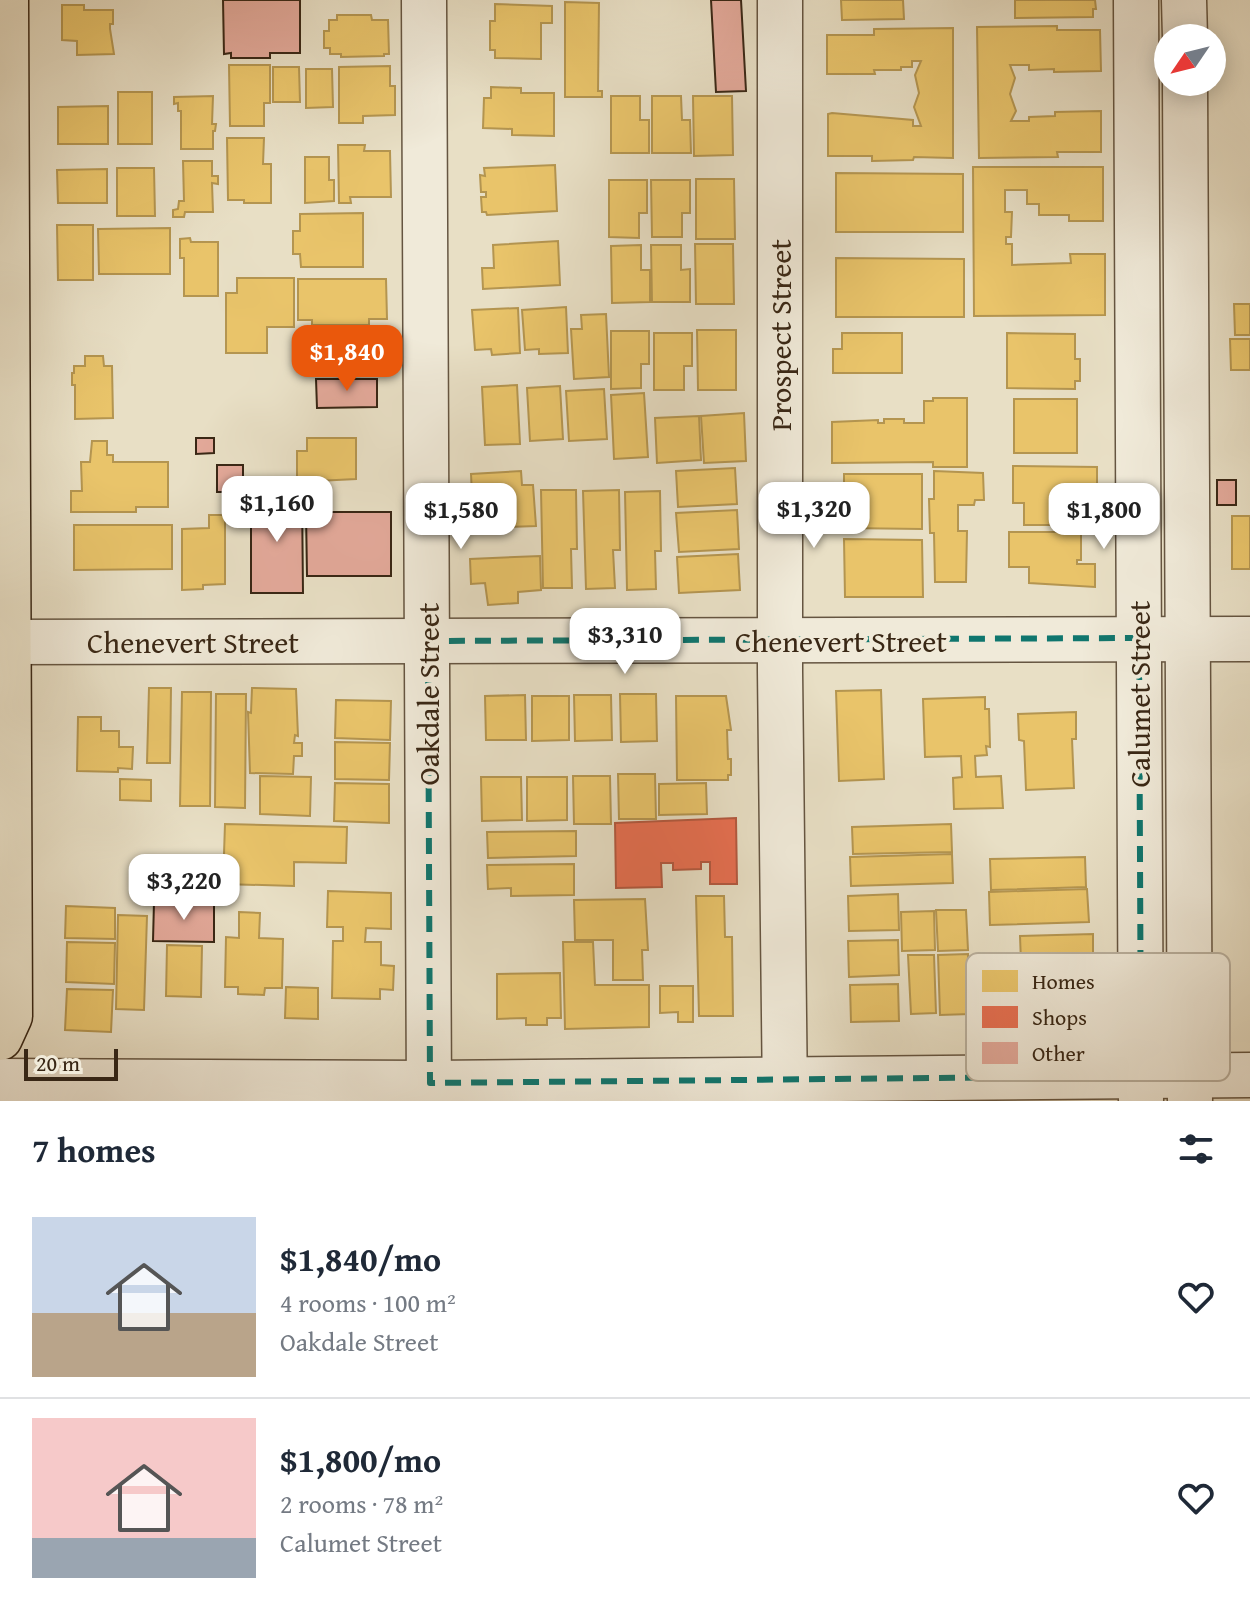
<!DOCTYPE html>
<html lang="en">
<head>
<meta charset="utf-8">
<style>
	:root { --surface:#fff; --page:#f2f2f3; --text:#1f2937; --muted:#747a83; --line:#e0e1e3; --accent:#ea580c }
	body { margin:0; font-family:"Gentium Book Plus",serif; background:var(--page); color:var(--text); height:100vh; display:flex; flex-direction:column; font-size:30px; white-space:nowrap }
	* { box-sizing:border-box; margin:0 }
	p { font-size:26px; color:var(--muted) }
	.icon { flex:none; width:44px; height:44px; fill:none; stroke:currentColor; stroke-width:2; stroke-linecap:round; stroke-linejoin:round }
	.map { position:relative; height:1101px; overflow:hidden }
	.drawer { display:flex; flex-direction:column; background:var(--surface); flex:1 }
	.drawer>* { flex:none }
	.needle { width:52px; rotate:235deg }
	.controls { position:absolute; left:1154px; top:24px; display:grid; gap:16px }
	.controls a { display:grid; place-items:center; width:72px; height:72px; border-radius:50%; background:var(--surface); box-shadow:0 4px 20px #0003; font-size:40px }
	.scale { position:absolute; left:24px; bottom:20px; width:94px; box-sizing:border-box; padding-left:8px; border:4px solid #392715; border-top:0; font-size:22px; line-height:28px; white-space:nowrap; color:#392715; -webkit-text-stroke:6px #f0ead9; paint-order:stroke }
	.price { position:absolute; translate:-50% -68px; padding:0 18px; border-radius:16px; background:#fff; color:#222; font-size:26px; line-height:52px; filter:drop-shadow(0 2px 4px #0008) }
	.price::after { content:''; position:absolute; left:50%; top:48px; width:24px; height:18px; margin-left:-12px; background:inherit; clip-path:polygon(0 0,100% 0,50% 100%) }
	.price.active { background:var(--accent); color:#fff }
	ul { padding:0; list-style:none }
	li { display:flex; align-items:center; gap:24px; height:200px; padding:0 32px }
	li+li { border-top:2px solid var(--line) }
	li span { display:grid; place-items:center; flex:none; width:224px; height:160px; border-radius:0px; color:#555 }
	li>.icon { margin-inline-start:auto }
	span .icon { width:96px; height:96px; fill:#fffc; stroke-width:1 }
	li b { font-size:34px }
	h2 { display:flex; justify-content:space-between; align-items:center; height:96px; padding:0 32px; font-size:34px }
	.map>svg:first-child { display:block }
</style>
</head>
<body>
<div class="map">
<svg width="1250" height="1101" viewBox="0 0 1250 1101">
	<rect width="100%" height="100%" fill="#e8dfc5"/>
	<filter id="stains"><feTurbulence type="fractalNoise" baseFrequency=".0025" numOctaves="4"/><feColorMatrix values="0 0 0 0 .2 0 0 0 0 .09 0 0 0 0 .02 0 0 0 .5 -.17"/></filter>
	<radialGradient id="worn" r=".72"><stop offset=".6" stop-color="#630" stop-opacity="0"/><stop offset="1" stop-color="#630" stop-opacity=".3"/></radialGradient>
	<!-- homes -->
	<g fill="#e9c46a" stroke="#b49550" stroke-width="2">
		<path d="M841,0H903L904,19L842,20Z"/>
		<path d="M1015,0H1095L1096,9H1093V17L1015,18Z"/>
		<path d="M565,2L599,3L598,91H602V97H565Z"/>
		<path d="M495,4L552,6V23H541V59L495,58V50H490V21H495Z"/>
		<path d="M62,5H84V10H113V24H110V29L114,54L77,55V41L62,40Z"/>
		<path d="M337,15H371L372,20H388L389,54H384V56L341,57V54H330V48H324V31H329V20H337Z"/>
		<path d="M1057,26V30H1100L1101,71L1054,72V69L1029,70V65H1010L1015,78L1010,94L1016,111L1011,121H1029V117L1055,116V112L1101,111V152H1057L1058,157L979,158L977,27Z"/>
		<path d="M953,28V158L914,157L913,160L872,161V156H828V114L832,113L913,120V126H921L914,107L919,93L915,75L921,61H912V67H901V70H874L875,74H827V35H874V29Z"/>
		<path d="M229,65H270V103H264V126H230Z"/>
		<path d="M390,66V86H395V115L363,116V123H339V67Z"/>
		<path d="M273,67H299L300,102H273Z"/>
		<path d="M306,69H332L333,107L306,108Z"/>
		<path d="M491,87L521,88V93H554V136L512,135V129L483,128L484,98H491Z"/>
		<rect x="118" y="92" width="34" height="52"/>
		<path d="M213,96L212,124H216L215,131H213V149H181V111H178V103L174,104V97Z"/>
		<path d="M611,96H640V120H649V153H611Z"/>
		<path d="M652,96H681L682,120H690L691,153H652Z"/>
		<path d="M693,96H732L733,155L694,156Z"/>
		<path d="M108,106V144H58V107Z"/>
		<path d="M227,138H264L263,164H271V203H244V200H228Z"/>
		<path d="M338,145H365L364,151H390L391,197H350L351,203H339Z"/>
		<path d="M305,157H329V180H334V201L305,203Z"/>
		<path d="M183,161H212V176H218V184L212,183L213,212H185L184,217H173V210L178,209L179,201H184Z"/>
		<path d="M555,165L557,211L487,215L486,212H482L481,197H486V192H481L480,175L485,176L484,168Z"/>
		<path d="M973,167H1103V221H1069V215H1039V204H1027V190H1005V212H1012L1011,237H1006V244H1012V265L1071,263L1070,254H1105V315L974,316Z"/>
		<path d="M117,168H154L155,216H117Z"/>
		<path d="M107,169V203H58L57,170Z"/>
		<path d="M836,173L963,174V232H836Z"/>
		<path d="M696,179H734L735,239H696Z"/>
		<path d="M609,180H647V213H639V238L609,237Z"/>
		<path d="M651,180H690V213H682V237H652Z"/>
		<path d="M363,213V267H301L300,254H293V231H300V214Z"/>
		<path d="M57,225H93V280H58Z"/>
		<path d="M170,228V274H99L98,229Z"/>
		<path d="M190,238L191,242H218V296H184V258H180V239Z"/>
		<path d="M558,241L560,285L483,289L482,268H494L493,245Z"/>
		<path d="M695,244H733L734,304H696Z"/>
		<path d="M641,245V270H650V302L612,303L611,246Z"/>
		<path d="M651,245H681V270L690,269V302H652Z"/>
		<path d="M836,258L964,259V317H836Z"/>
		<path d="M237,278H294V327H267V353H226V293H237Z"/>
		<path d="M298,279H386L387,319H369V325H312V320H298Z"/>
		<path d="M1234,304H1250V335H1235Z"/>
		<path d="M566,307L568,353L539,354V349L525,350L522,310Z"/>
		<path d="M518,308L520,353L492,355L491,349L475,350L472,310Z"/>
		<path d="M606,314L609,377L574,379L571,329H582L581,315Z"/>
		<path d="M697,330H736V390H698Z"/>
		<path d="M611,331H649V364H641V388L611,389Z"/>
		<path d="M654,333H692V366H684V390H654Z"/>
		<path d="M842,333H902V373H833V349H842Z"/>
		<path d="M1007,333L1075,334V359H1080V381H1075V389L1007,388Z"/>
		<path d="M1230,339H1250V370H1231Z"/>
		<path d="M85,356H103L104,366H112L113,418L75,419V385H72V373H74V366H85Z"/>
		<path d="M517,385L520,444L485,445L482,387Z"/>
		<path d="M560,386L563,439L530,441L527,388Z"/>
		<path d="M604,389L607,439L569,441L566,391Z"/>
		<path d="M644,393L648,457L614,459L611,395Z"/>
		<path d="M933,398H967V467H933V462L832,463V422L878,420V423H884V419H904V423H924V401H933Z"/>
		<rect x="1014" y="399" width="63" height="54"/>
		<path d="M744,413L746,461L704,463L701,416Z"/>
		<path d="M699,416L701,460L657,463L655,418Z"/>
		<path d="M307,438H356V479L297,482V451H307Z"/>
		<path d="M92,441H107V455H113V462H168V507H136V512H71V491H82L81,462H90Z"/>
		<path d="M1013,466L1097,467V504L1085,503L1086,525H1024V503H1013Z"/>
		<path d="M735,468L737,504L678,507L676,471Z"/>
		<path d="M521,471L522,485H533L536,526L486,528L485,516L473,517L471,474Z"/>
		<path d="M934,471L983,473L984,500H975L974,505H958V531H967L966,582H935L934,533H930L929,499H934Z"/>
		<path d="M844,474H922V529L844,528Z"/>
		<path d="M541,490H576L577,549H571L572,588H543Z"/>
		<path d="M619,490L620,550H613L615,588L586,589L583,491Z"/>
		<path d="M660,491L661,551H655L656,589L627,590L625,492Z"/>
		<path d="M737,510L739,549L679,552L676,513Z"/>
		<path d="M209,515H225V584L203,585V589L182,590V529L209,528Z"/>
		<rect x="1232" y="516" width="18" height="53"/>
		<path d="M74,525H172V569L74,570Z"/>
		<path d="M1009,532H1081V560H1077V564H1095V587L1029,583V567H1009Z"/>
		<path d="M844,539L922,540L923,597H845Z"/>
		<path d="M738,554L740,590L679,593L677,557Z"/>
		<path d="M540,556L541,590L518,592V603L488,605L485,583L471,584L470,559Z"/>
		<path d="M149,688H171L170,763H147Z"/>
		<path d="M252,688L296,689L298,736L295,735L294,743H302V756H294L293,774L250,773L248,712L251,713Z"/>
		<path d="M881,690L884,779L839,781L836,691Z"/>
		<path d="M182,692H211L210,806H180Z"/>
		<path d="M216,694H246L245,808L215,807Z"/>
		<path d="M620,694H656L657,741L621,742Z"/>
		<path d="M525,695L526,740H486L485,696Z"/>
		<path d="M574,695H611L612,740L575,741Z"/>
		<path d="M532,696H569V740L532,741Z"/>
		<path d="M676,696H726L731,730H727L728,759H731V775H728V780H677Z"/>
		<path d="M985,697V709H989L990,747L986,746L987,755L975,756L976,777L1001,776L1003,808L954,809L953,778L962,777L961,756L925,757L923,699Z"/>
		<path d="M336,700L391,701L390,740L335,738Z"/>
		<path d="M1076,712V739H1072L1074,788L1026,790L1024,741L1019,740L1018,714Z"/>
		<path d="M78,717H101V731H119V747H133L132,769L118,768V772L77,771Z"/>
		<path d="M335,742L390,743L389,780L335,779Z"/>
		<path d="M618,774H655L656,819H619Z"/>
		<path d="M260,776L311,777L310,816L260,814Z"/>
		<path d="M573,776H610L611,824H574Z"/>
		<path d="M481,777H521L522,820L482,821Z"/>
		<path d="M527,777H567V820L527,821Z"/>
		<path d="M120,779L151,780V801L120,800Z"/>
		<path d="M335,783L389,784V823L334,821Z"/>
		<path d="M706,783L707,814L659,815V784Z"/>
		<path d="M225,824L347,827L346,863L294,862V886L223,884Z"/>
		<path d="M951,824L952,852L853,854L852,827Z"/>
		<path d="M576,831V856L488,858L487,832Z"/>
		<path d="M952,854L953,883L851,886L850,857Z"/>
		<path d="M1085,857L1086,887L991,890L990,859Z"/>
		<path d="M574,864V895L511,896V888L488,889L487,865Z"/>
		<path d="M1087,889L1089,922L990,925L989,892Z"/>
		<path d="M328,891L391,893V929L366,928L365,942H381V965L394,966L393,990L380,989V999L332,998L333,941H343V927H327Z"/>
		<path d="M898,894L899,930L849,931L848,896Z"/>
		<path d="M696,896H724L725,937H732L733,1016H699Z"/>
		<path d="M645,899L648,950H642L643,980H613V940H575L574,900Z"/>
		<path d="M66,906L115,908V939L65,938Z"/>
		<path d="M936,910H966L968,950L938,951Z"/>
		<path d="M934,911L935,950L902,951L901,912Z"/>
		<path d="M239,912L260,913L259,938L283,939L282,988H265L264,995L238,994V987H225L226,937L239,938Z"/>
		<path d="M118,915L147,916L144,1010L116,1009Z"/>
		<path d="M1093,934V960L1021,962L1020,936Z"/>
		<path d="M898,940L899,975L849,977L848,941Z"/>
		<path d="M67,942L115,943L114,984L66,982Z"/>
		<path d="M563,942H593L595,985H649V1027L565,1029Z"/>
		<path d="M167,945L202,946L201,997L166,996Z"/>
		<path d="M968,954L970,1014L940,1015L938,955Z"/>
		<path d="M908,955H934L936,1013L911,1014Z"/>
		<path d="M560,973L561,1018H547V1025H526V1018L497,1019V974Z"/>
		<path d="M898,984L899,1021L851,1022L850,985Z"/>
		<path d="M660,986H693V1022H678V1012L660,1013Z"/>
		<path d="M286,987L318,988V1019L285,1018Z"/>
		<path d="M67,989L113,990L111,1032L65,1030Z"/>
	</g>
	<!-- shops -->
	<path fill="#e76f51" stroke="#b3593f" stroke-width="2" d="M736,818L737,884H710V862H701V869L673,870V863H661L662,887L616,888L615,823Z"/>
	<!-- building -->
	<g fill="#e3a99a" stroke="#392715" stroke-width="2">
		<path d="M223,0H300V53H270V58H231V53L224,54Z"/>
		<path d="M711,0H741L746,91L716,92Z"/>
		<path d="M316,379H377V407L317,408Z"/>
		<path d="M196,438H214V453L196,454Z"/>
		<rect x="217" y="465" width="26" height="27"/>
		<rect x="1217" y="480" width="19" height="25"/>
		<path d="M251,494H302L303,593H251Z"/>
		<path d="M306,512H391V576H307Z"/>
		<path d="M154,902L214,903V942L153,941Z"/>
	</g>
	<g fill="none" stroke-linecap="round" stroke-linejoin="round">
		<defs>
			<g id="minor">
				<path d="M424,0L429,1101"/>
				<path d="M780,0V671L785,1101"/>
				<path d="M1136,0L1141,1101"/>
				<path d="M1184,0L1185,38"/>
				<path d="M1185,82L1190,1101"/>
				<path d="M0,642L1250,639"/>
				<path d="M0,1081L430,1083L1250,1075"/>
			</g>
			<path id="major" d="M0,1038L10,1016L6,0"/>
		</defs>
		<!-- minor casing -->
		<use href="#minor" stroke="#655541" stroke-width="47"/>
		<!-- major casing -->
		<use href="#major" stroke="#392715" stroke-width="47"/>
		<!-- minor -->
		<use href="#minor" stroke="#f0ead9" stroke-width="44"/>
		<!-- major -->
		<use href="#major" stroke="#e8dfc5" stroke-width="44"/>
	</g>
	<!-- marked area -->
	<path fill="none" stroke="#0f766e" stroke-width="6" stroke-dasharray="16 10" stroke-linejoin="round" d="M1139,638L1141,1076L430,1083L428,641Z"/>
	<g text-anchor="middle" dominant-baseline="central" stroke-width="8" stroke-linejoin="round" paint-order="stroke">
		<!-- street labels -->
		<g font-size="30" fill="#392715" stroke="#f0ead9">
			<text transform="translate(780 335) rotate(-90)">Prospect Street</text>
			<text x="841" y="641">Chenevert Street</text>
			<text x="193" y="642">Chenevert Street</text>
			<text transform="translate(428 694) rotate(-90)">Oakdale Street</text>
			<text transform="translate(1139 694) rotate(-90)">Calumet Street</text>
		</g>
	</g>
	<!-- legend -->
	<rect x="966" y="953" width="264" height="128" rx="12" fill="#f0ead9" stroke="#b9b09e" stroke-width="2"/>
	<rect x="982" y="970" width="36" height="22" fill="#e9c46a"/>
	<rect x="982" y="1006" width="36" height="22" fill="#e76f51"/>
	<rect x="982" y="1042" width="36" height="22" fill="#e3a99a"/>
	<g font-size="22" fill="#392715">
		<text x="1032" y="989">Homes</text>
		<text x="1032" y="1025">Shops</text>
		<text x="1032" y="1061">Other</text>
	</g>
	<rect width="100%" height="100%" filter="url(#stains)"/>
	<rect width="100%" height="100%" fill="url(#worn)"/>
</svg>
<div class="controls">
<a><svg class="needle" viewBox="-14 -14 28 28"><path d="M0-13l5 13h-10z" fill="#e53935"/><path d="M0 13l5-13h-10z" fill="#747a83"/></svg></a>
</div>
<div class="scale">20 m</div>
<b class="price active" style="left:347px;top:393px">$1,840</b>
<b class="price" style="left:277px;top:544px">$1,160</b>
<b class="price" style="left:814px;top:550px">$1,320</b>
<b class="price" style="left:461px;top:551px">$1,580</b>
<b class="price" style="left:1104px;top:551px">$1,800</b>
<b class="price" style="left:625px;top:676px">$3,310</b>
<b class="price" style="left:184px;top:922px">$3,220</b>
</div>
<section class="drawer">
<h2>7 homes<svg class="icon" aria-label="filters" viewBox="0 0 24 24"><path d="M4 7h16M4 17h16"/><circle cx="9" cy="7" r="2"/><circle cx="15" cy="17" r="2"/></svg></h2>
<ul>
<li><span style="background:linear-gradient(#c9d6e8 60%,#b9a48a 0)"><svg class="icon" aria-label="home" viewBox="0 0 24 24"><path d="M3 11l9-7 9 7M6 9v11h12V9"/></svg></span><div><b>$1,840/mo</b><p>4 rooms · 100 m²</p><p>Oakdale Street</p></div><svg class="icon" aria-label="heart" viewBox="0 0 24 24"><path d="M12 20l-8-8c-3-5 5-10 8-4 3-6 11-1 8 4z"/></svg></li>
<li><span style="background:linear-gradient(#f6c9c9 75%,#9aa5b1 0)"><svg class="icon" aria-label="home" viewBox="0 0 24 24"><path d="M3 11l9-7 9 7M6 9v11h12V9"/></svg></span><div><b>$1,800/mo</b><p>2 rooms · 78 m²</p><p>Calumet Street</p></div><svg class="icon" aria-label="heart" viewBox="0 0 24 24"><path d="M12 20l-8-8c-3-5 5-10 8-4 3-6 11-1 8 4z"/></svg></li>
</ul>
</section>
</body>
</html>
